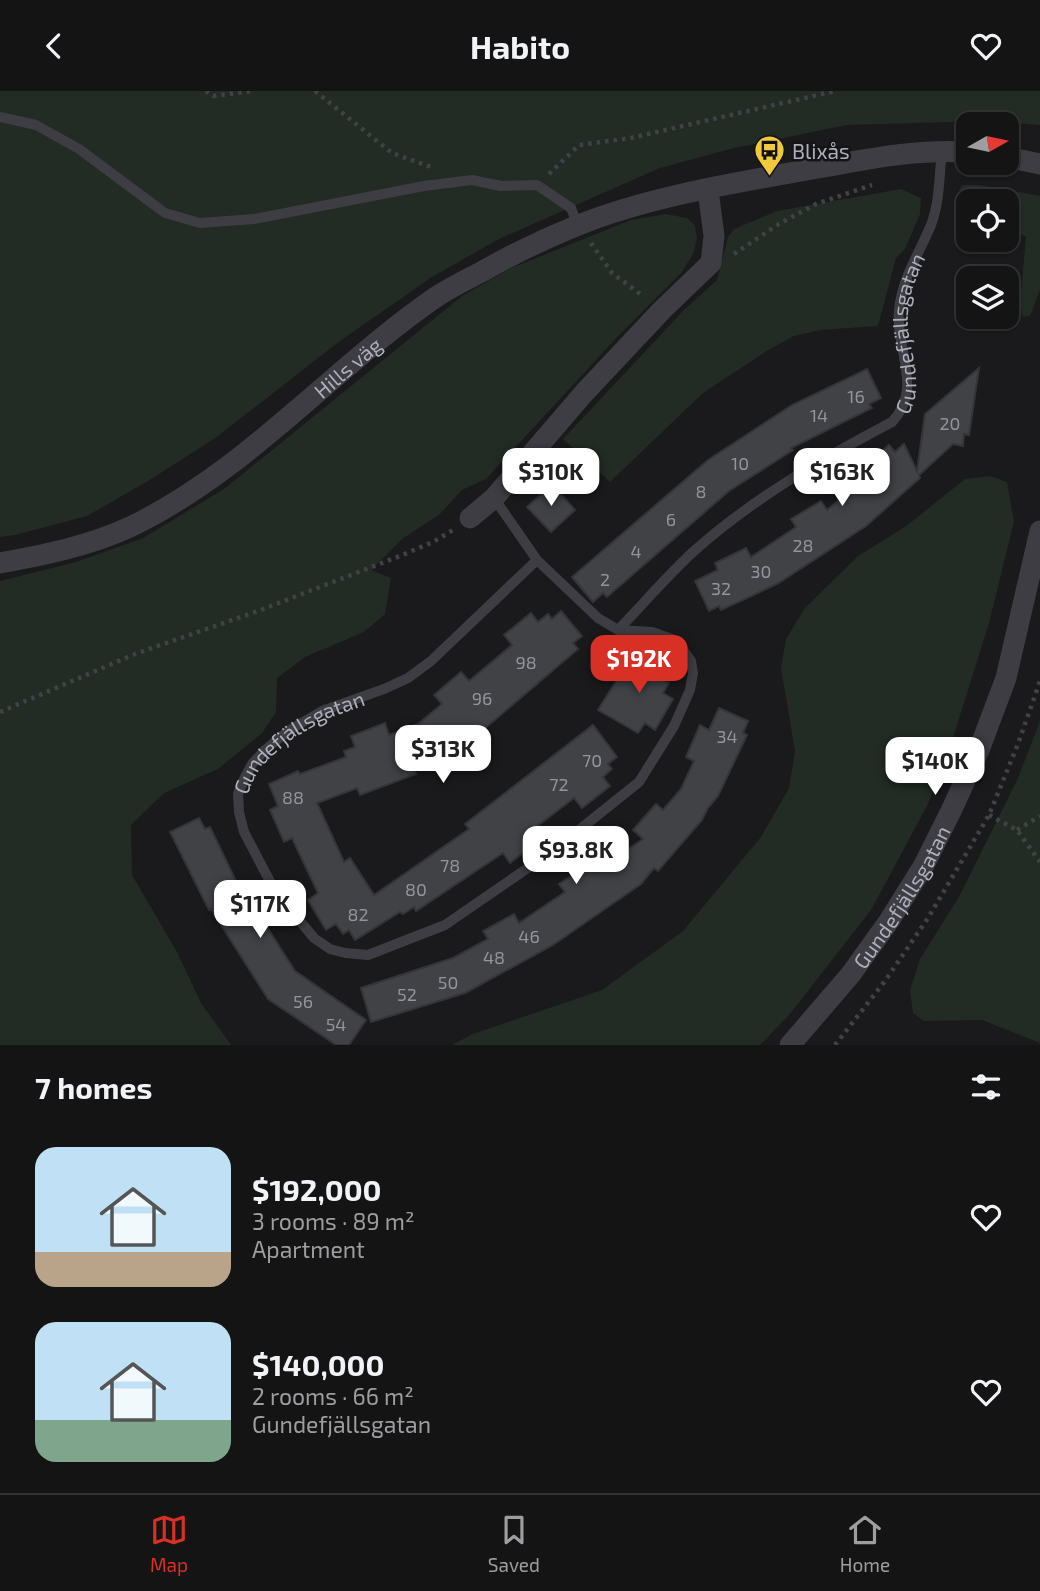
<!DOCTYPE html>
<html lang="en">
<head>
<meta charset="utf-8">
<style>
	:root { --surface:#141415; --page:#212122; --text:#f1f3f6; --muted:#9d9ea0; --line:#333334; --accent:#d93025 }
	body { margin:0; font-family:"Exo 2",sans-serif; background:var(--page); color:var(--text); height:100vh; display:flex; flex-direction:column; font-size:26px; white-space:nowrap }
	* { box-sizing:border-box; margin:0 }
	p { font-size:23px; color:var(--muted) }
	.icon { flex:none; width:38px; height:38px; fill:none; stroke:currentColor; stroke-width:2; stroke-linecap:round; stroke-linejoin:round }
	.map { position:relative; height:954px; overflow:hidden }
	.details { display:flex; flex-direction:column; background:var(--surface); flex:1 }
	.details>* { flex:none }
	.needle { width:46px; rotate:81deg }
	.buttons { position:absolute; left:956px; top:21px; display:grid; gap:14px }
	.buttons a { display:grid; place-items:center; width:63px; height:63px; border-radius:14px; background:var(--surface); box-shadow:0 2px 5px #0004,0 0 0 2px var(--line); font-size:35px }
	.price { position:absolute; translate:-50% -60px; padding:0 16px; border-radius:14px; background:#fff; color:#222; font-size:23px; line-height:46px; filter:drop-shadow(0 2px 4px #0008) }
	.price::after { content:''; position:absolute; left:50%; top:42px; width:21px; height:16px; margin-left:-10px; background:inherit; clip-path:polygon(0 0,100% 0,50% 100%) }
	.price.selected { background:var(--accent); color:#fff }
	ul { padding:0; list-style:none }
	li { display:flex; align-items:center; gap:21px; height:175px; padding:0 35px }
	li span { display:grid; place-items:center; flex:none; width:196px; height:140px; border-radius:21px; color:#555 }
	li>.icon { margin-inline-start:auto }
	span .icon { width:84px; height:84px; fill:#fffc; stroke-width:1 }
	li b { font-size:30px }
	h2 { display:flex; justify-content:space-between; align-items:center; height:84px; padding:0 35px; font-size:30px }
	header { display:flex; justify-content:space-between; align-items:center; height:91px; padding:0 35px; background:var(--surface); font-size:32px; font-weight:700 }
	.tab-bar { display:flex; justify-content:space-around; align-items:center; height:98px; border-top:2px solid var(--line); background:var(--surface); font-size:19px; color:var(--muted) }
	.tab-bar a { display:grid; justify-items:center; gap:4px }
	.tab-bar .selected { color:var(--accent) }
	.map>svg:first-child { display:block }
</style>
</head>
<body>
<header><svg class="icon" aria-label="back" viewBox="0 0 24 24"><path d="M15 5l-7 7 7 7"/></svg>Habito<svg class="icon" aria-label="heart" viewBox="0 0 24 24"><path d="M12 20l-8-8c-3-5 5-10 8-4 3-6 11-1 8 4z"/></svg></header>
<div class="map">
<svg width="1040" height="954" viewBox="0 0 1040 954">
	<rect width="100%" height="100%" fill="#1a1a1c"/>
	<!-- green -->
	<g fill="#222b24">
		<path d="M0,0H1040V34L987,30L847,34L734,57L660,77L499,148L432,186L340,250L214,348L148,390L87,425L15,444L0,446Z"/>
		<path d="M963,94H980L1040,105V199L1030,225L1023,226L1020,213L1026,146L1006,135V110L968,111L959,99Z"/>
		<path d="M901,98L921,107L920,123L905,158L896,167L878,235L820,239L794,245L768,259L703,302L610,391L563,348L684,219L717,189L728,146L734,138L777,120Z"/>
		<path d="M666,123L687,127L695,135L697,147L694,161L682,181L619,244L486,388L462,399L440,423L402,448L371,479L391,487L385,523L364,541L305,566L277,587L276,621L262,642L218,678L164,702L131,734L132,784L177,861L201,912L231,954H0V490L76,471L143,447L224,398L462,205L509,178L631,129Z"/>
		<path d="M990,385L1007,391L1014,431L989,532L952,650L928,713L871,819L790,923L760,954H452L473,943L602,899L683,840L761,746L789,697L795,660L781,577L786,548L805,517L858,465L905,436L965,388Z"/>
		<path d="M1040,630V952L982,929L924,930L913,922L910,899L920,868L960,804L1018,687Z"/>
	</g>
	<!-- building -->
	<g fill="#414246" stroke="#353438" stroke-width="2">
		<path d="M979,277L969,344L964,343L963,355L953,353L919,384L920,387L866,435L777,493L721,519L719,515L709,520L695,490L718,479L715,472L746,457L751,466L796,436L791,428L821,410L827,419L868,384L862,377L889,354L895,361L904,353L917,380L925,323Z"/>
		<path d="M867,278L881,307L869,313L872,317L791,357L793,359L729,400L607,506L603,502L593,511L572,486L708,369L792,314Z"/>
		<path d="M552,393L575,419L551,441L527,416Z"/>
		<path d="M561,520L582,545L573,552L578,558L463,656L458,651L438,668L413,676L416,683L360,704L357,697L317,712L344,771L350,767L374,804L469,738L465,733L593,634L617,666L608,673L612,678L603,686L610,695L582,717L574,707L540,733L531,741L538,750L510,772L503,762L416,820L414,816L403,823L400,821L355,849L349,839L343,843L336,833L326,839L308,809L318,802L292,747L284,751L270,719L278,715L269,693L298,680L300,683L346,666L344,660L355,656L351,645L385,632L389,644L418,633L442,613L434,604L461,581L469,590L512,554L504,544L531,522L538,531L548,523L552,528Z"/>
		<path d="M642,561L670,578L663,589L669,592L663,602L673,608L655,639L645,632L638,642L598,619L630,568L635,571Z"/>
		<path d="M719,617L748,630L743,642L747,644L718,705L708,717L702,729L658,780L654,777L641,793L553,854L465,902L371,931L361,897L453,867L488,848L483,840L514,823L519,832L565,801L559,793L588,774L594,781L643,748L633,739L656,713L663,719L681,698L694,670L686,666L700,634L709,639Z"/>
		<path d="M199,727L205,738L210,736L250,819L254,816L295,880L366,929L349,954H336L268,908L211,818L209,819L170,741Z"/>
	</g>
	<g fill="none" stroke-linecap="round" stroke-linejoin="round">
		<!-- path -->
		<g stroke="#414248" stroke-width="4.5" stroke-dasharray="3.5 5" stroke-linecap="butt">
			<path d="M206,0L213,5L252,0"/>
			<path d="M315,0L392,62L431,76"/>
			<path d="M549,83L579,54L631,47L835,0"/>
			<path d="M591,152L612,182L643,205"/>
			<path d="M734,163L779,133L816,113L872,94"/>
			<path d="M0,621L135,563L258,520L400,465L433,451L453,439"/>
			<path d="M989,724L1017,739L1040,771"/>
			<path d="M1017,739L1040,725"/>
			<path d="M835,954L885,890L928,827L989,724L1018,653L1040,590"/>
		</g>
		<!-- lane -->
		<g stroke="#3d3d43" stroke-width="10">
			<path d="M0,26L36,34L79,58L165,122L200,132L254,128L424,95L472,89L501,95L537,94L571,117L578,135"/>
			<path id="s1" d="M494,407L537,469L598,527L618,539L652,541L672,548L682,557L691,570L693,582L690,599L674,635L639,691L554,759L445,834L368,864L345,862L330,858L314,847L275,800L244,741L239,721L238,703L245,686L252,673L265,659L288,640L322,620L384,598L408,587L431,570L537,469"/>
			<path id="s2" d="M618,539C643,513 667,485 693,461C753,407 822,368 892,331C924,297 895,259 899,219C902,187 919,163 931,134C940,111 939,84 942,60"/>
		</g>
		<!-- street -->
		<g stroke="#3d3d43" stroke-width="21">
			<path d="M1006,66L1040,73"/>
			<path d="M470,427L494,407L584,302L662,219L711,172L714,145L708,99"/>
			<path id="s3" d="M0,472C44,464 89,455 130,436C247,380 330,279 436,206C451,196 468,188 483,180C513,163 544,148 576,135C650,105 739,91 818,77C869,68 915,58 968,61"/>
			<path id="s4" d="M790,954L851,883L889,830L924,774L951,720L979,659L1006,587L1040,440"/>
		</g>
	</g>
	<!-- icons -->
	<defs>
		<symbol id="bus-pin" viewBox="-11 -11 22 30"><path d="M0 17L-7.5 6A9.5 9.5 0 1 1 7.5 6Z" fill="#f1c93d" stroke="#151517"/><path d="M-5-6H5V4H4V6H2V4H-2V6H-4V4H-5ZM-3.5-4V0h7V-4ZM-3.5 1.2v1.5H-2V1.2ZM2 1.2v1.5H3.5V1.2Z" fill="#111"/></symbol>
	</defs>
	<g fill-rule="evenodd">
		<use href="#bus-pin" x="752" y="42" width="35" height="47"/>
	</g>
	<g text-anchor="middle" dominant-baseline="central" stroke-width="5" stroke-linejoin="round" paint-order="stroke">
		<!-- number labels -->
		<g font-size="18" fill="#92949e">
			<text x="856" y="305">16</text>
			<text x="819" y="324">14</text>
			<text x="950" y="332">20</text>
			<text x="740" y="372">10</text>
			<text x="701" y="400">8</text>
			<text x="671" y="428">6</text>
			<text x="803" y="454">28</text>
			<text x="636" y="460">4</text>
			<text x="761" y="480">30</text>
			<text x="605" y="488">2</text>
			<text x="721" y="497">32</text>
			<text x="526" y="571">98</text>
			<text x="482" y="607">96</text>
			<text x="727" y="645">34</text>
			<text x="592" y="669">70</text>
			<text x="559" y="693">72</text>
			<text x="293" y="706">88</text>
			<text x="450" y="774">78</text>
			<text x="416" y="798">80</text>
			<text x="358" y="823">82</text>
			<text x="529" y="845">46</text>
			<text x="494" y="866">48</text>
			<text x="448" y="891">50</text>
			<text x="407" y="903">52</text>
			<text x="303" y="910">56</text>
			<text x="336" y="933">54</text>
		</g>
		<!-- poi labels -->
		<g font-size="21" fill="#adb0bc" stroke="#151517" text-anchor="start">
			<text x="792" y="59">Blixås</text>
		</g>
		<!-- street labels -->
		<g font-size="21" fill="#adb0bc" stroke="#151517">
			<text stroke="none"><textPath href="#s2" startOffset="441">Gundefjällsgatan</textPath></text>
			<text stroke="none"><textPath href="#s3" startOffset="406">Hills väg</textPath></text>
			<text stroke="none"><textPath href="#s1" startOffset="1034">Gundefjällsgatan</textPath></text>
			<text stroke="none"><textPath href="#s4" startOffset="186">Gundefjällsgatan</textPath></text>
		</g>
	</g>
</svg>
<div class="buttons">
<a><svg class="needle" viewBox="-14 -14 28 28"><path d="M0-13l5 13h-10z" fill="#e53935"/><path d="M0 13l5-13h-10z" fill="#9d9ea0"/></svg></a>
<a><svg class="icon" aria-label="locate" viewBox="0 0 24 24"><circle cx="12" cy="12" r="6"/><path d="M12 2v4M12 18v4M2 12h4M18 12h4"/></svg></a>
<a><svg class="icon" aria-label="layers" viewBox="0 0 24 24"><path d="M12 4l9 5-9 5-9-5zM3 14l9 5 9-5"/></svg></a>
</div>
<b class="price" style="left:551px;top:417px">$310K</b>
<b class="price" style="left:842px;top:417px">$163K</b>
<b class="price selected" style="left:639px;top:604px">$192K</b>
<b class="price" style="left:443px;top:694px">$313K</b>
<b class="price" style="left:935px;top:706px">$140K</b>
<b class="price" style="left:576px;top:795px">$93.8K</b>
<b class="price" style="left:260px;top:849px">$117K</b>
</div>
<section class="details">
<h2>7 homes<svg class="icon" aria-label="filters" viewBox="0 0 24 24"><path d="M4 7h16M4 17h16"/><circle cx="9" cy="7" r="2"/><circle cx="15" cy="17" r="2"/></svg></h2>
<ul>
<li><span style="background:linear-gradient(#bfe0f5 75%,#b9a48a 0)"><svg class="icon" aria-label="home" viewBox="0 0 24 24"><path d="M3 11l9-7 9 7M6 9v11h12V9"/></svg></span><div><b>$192,000</b><p>3 rooms · 89 m²</p><p>Apartment</p></div><svg class="icon" aria-label="heart" viewBox="0 0 24 24"><path d="M12 20l-8-8c-3-5 5-10 8-4 3-6 11-1 8 4z"/></svg></li>
<li><span style="background:linear-gradient(#bfe0f5 70%,#7fa58c 0)"><svg class="icon" aria-label="home" viewBox="0 0 24 24"><path d="M3 11l9-7 9 7M6 9v11h12V9"/></svg></span><div><b>$140,000</b><p>2 rooms · 66 m²</p><p>Gundefjällsgatan</p></div><svg class="icon" aria-label="heart" viewBox="0 0 24 24"><path d="M12 20l-8-8c-3-5 5-10 8-4 3-6 11-1 8 4z"/></svg></li>
</ul>
</section>
<nav class="tab-bar">
<a class="selected"><svg class="icon" aria-label="map" viewBox="0 0 24 24"><path d="M3 6l6-2 6 2 6-2v14l-6 2-6-2-6 2zM9 4v14M15 6v14"/></svg>Map</a>
<a><svg class="icon" aria-label="saved" viewBox="0 0 24 24"><path d="M7 4h10v16l-5-4-5 4z"/></svg>Saved</a>
<a><svg class="icon" aria-label="home" viewBox="0 0 24 24"><path d="M3 11l9-7 9 7M6 9v11h12V9"/></svg>Home</a>
</nav>
</body>
</html>
